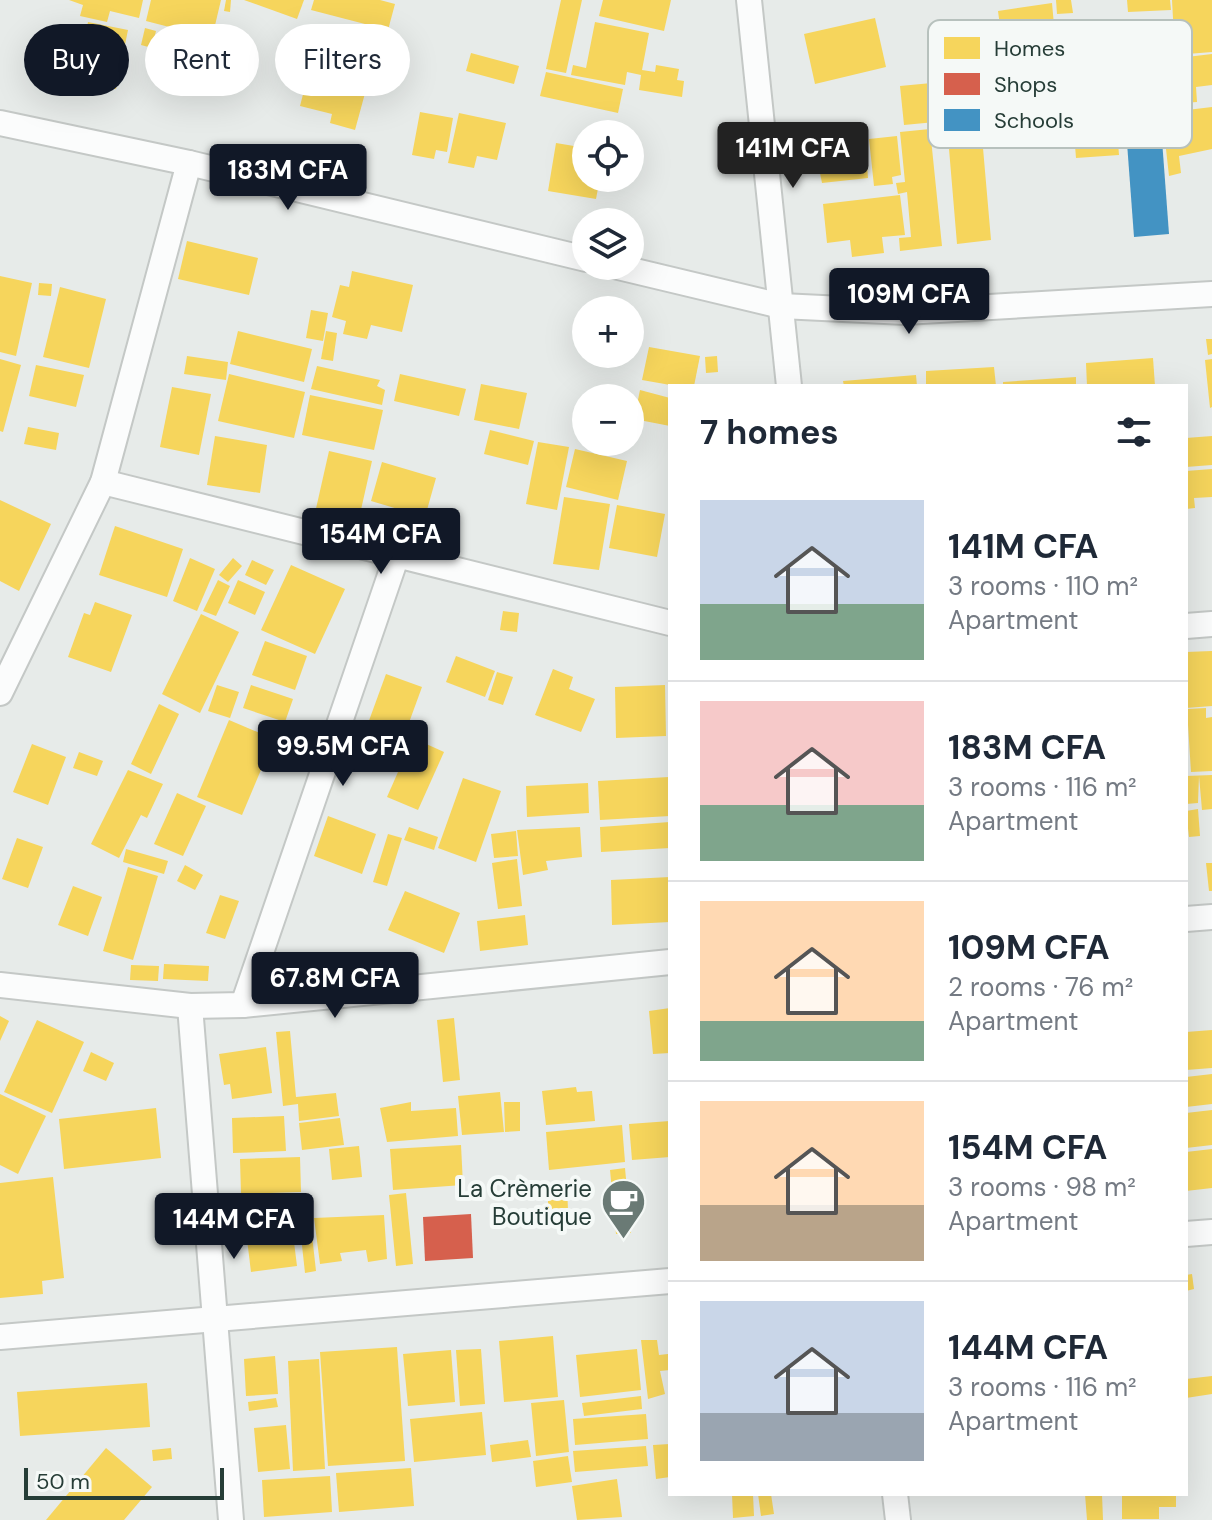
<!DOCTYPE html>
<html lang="en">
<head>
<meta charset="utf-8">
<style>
	:root { --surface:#fff; --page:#f2f2f3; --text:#1f2937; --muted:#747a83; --line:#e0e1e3; --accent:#111827 }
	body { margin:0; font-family:"DM Sans",sans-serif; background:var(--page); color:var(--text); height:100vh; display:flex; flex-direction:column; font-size:30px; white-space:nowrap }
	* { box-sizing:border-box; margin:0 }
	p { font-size:26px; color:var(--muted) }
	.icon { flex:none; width:44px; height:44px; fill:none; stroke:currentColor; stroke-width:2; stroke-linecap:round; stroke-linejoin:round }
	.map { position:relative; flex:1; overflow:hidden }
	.side { position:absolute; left:668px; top:384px; width:520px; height:1112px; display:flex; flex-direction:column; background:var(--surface); border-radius:0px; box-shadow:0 8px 32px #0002 }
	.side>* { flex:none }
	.banner { position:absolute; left:24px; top:24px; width:524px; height:72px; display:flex; gap:16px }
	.controls { position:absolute; left:572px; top:120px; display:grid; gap:16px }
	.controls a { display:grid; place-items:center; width:72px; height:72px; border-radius:50%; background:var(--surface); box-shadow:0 8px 32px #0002; font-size:40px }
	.scale { position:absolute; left:24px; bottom:20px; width:200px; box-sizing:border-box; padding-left:8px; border:4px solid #263d37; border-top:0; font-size:22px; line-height:28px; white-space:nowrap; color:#263d37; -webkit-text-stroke:6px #f5f9f7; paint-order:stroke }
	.price { position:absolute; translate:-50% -68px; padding:0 18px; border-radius:8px; background:var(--accent); color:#fff; font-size:26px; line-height:52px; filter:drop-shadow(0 2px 4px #0008) }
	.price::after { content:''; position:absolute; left:50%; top:48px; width:24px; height:18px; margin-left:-12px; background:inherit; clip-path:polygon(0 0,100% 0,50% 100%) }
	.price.on { background:#222; color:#fff }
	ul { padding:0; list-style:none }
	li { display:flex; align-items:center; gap:24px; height:200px; padding:0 32px }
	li+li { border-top:2px solid var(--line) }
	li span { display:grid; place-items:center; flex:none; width:224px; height:160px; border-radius:0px; color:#555 }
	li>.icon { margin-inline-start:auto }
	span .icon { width:96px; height:96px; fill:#fffc; stroke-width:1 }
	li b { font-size:34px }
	h2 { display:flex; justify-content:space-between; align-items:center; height:96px; padding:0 32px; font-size:34px }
	.tag { padding:0 28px; border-radius:36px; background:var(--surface); box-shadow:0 8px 32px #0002; font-size:28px; line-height:72px }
	.tag.on { background:var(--accent); color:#fff }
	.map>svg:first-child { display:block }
</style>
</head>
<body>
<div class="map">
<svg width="1212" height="1520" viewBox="0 0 1212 1520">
	<rect width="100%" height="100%" fill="#e7ebe9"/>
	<!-- homes -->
	<g fill="#f6d55c">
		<path d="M69,0H143L139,18L110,11L107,22L80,16L83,5Z"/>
		<path d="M151,0H221L212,38L146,21Z"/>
		<path d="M226,0H231L230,12L224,11Z"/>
		<path d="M244,0H304L297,19Z"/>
		<path d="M314,0H380L395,4L388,30L311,10Z"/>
		<path d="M561,0H582L566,73L546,69Z"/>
		<path d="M603,0H671L664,31L599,16Z"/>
		<path d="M1056,0H1071L1073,13L1057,14Z"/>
		<path d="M1127,0H1170L1171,10L1128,12Z"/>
		<path d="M1172,0H1212V52L1175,55Z"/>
		<path d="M1052,3L1055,36L1045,37L1047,52L1004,57L998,11Z"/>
		<path d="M875,18L886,67L815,84L804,34Z"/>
		<path d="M88,22L128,30L116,89L62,78L68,47L82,50Z"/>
		<path d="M595,22L649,33L642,70L655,72L656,65L679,69L677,80L684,81L682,97L639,90L641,75L627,72L625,85L571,75L573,65L586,68Z"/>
		<path d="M145,28L156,31L152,48L141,45Z"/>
		<path d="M471,53L519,66L514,84L466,71Z"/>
		<path d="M1212,54V85L1196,87L1197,102L1183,103L1178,58Z"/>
		<path d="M309,71L367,86L355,130L330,123L332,114L300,106Z"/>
		<path d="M546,72L623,89L618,113L540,96Z"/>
		<path d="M974,79L977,118L904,125L900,86Z"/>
		<path d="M1212,107V149L1179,156L1181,173L1169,176L1162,113Z"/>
		<path d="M420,112L453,118L447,152L436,150L434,159L412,155Z"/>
		<path d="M459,113L506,123L497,160L477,156L474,168L448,163Z"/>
		<path d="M1116,117L1119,155L1076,158L1073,121Z"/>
		<path d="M981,125L991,240L957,244L948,137L936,138L935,129Z"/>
		<path d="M930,129L942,246L900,251L899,238L911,237L907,192L898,194L896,183L905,182L900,132Z"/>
		<path d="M897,136L901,175L892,177L893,184L874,186L869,139Z"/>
		<path d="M865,138L868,178L822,183L820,173L833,172L830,141Z"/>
		<path d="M556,143L586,148V178H600L596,199L548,191Z"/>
		<path d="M900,195L905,235L882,237L884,253L852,257L850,240L827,243L823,204Z"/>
		<path d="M187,241L258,258L249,295L178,279Z"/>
		<path d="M352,271L413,285L402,332L371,325L367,339L343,334L346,321L332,317L340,285L349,287Z"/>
		<path d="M0,276L32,283L16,356L0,352Z"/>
		<path d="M39,283L52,284L51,296L38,295Z"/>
		<path d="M60,287L106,299L89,368L43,357Z"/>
		<path d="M311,310L328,313L323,341L306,338Z"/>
		<path d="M238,331L312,349L304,382L230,364Z"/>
		<path d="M326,331L337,333L333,361L321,359Z"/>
		<path d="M1206,339H1212V354L1208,355Z"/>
		<path d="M649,347L700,356L694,386H676L642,380Z"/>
		<path d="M187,356L228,362L226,380L184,374Z"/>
		<path d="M717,356L718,372L706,373L705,357Z"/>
		<path d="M1153,358L1155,386H1087L1086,363Z"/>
		<path d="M0,359L21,365L3,432L0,431Z"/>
		<path d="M1212,359V407L1210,408L1205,360Z"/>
		<path d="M36,365L84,375L76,407L29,396Z"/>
		<path d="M317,366L380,380L377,386L385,390L382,405L311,389Z"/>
		<path d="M994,367L996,386H926V371Z"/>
		<path d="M229,374L305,392L294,438L218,421Z"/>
		<path d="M400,374L466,389L459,416L394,401Z"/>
		<path d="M916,375L917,386H844L843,381Z"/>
		<path d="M1076,377V386H1003V382Z"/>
		<path d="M481,384L527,393L519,429L474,420Z"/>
		<path d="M172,387L211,394L199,455L160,447Z"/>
		<path d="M640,390L670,398V426L634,419Z"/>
		<path d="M310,395L383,410L374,450L302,435Z"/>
		<path d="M28,427L59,433L56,450L24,444Z"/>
		<path d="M490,430L534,441L528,465L484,454Z"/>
		<path d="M215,436L267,445L260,493L207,485Z"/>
		<path d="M1212,436V465L1186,467V438Z"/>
		<path d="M538,442L569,447L557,510L526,504Z"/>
		<path d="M575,449L627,461L618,500L566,487Z"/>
		<path d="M329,451L372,461L358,523L315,513Z"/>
		<path d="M382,462L436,478L425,517L371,501Z"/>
		<path d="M1212,469V497L1194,498L1195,508L1186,509V471Z"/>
		<path d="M564,497L610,504L599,570L553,564Z"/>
		<path d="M0,500L51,524L19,591L0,581Z"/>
		<path d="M617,505L665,514L657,557L609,548Z"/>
		<path d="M115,526L183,549L167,597L99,575Z"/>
		<path d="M190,558L215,569L197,611L173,601Z"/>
		<path d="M233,558L242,566L228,582L219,575Z"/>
		<path d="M252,560L274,570L266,585L245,575Z"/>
		<path d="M291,565L345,589L315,654L261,630Z"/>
		<path d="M218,580L230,586L216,616L203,611Z"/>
		<path d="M238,580L265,592L255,615L228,603Z"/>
		<path d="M95,602L132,615L111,672L68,657L84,613L90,615Z"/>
		<path d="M503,611L519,613L517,632L500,630Z"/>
		<path d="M201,614L239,632L200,713L162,694Z"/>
		<path d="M265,641L307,656L295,690L252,675Z"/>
		<path d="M1212,651V706L1186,708V652Z"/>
		<path d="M456,656L495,671L485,697L446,682Z"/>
		<path d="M553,669L573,677L569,689L595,699L581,732L535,715Z"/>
		<path d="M497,672L513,677L503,705L488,700Z"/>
		<path d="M386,674L422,687L399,750L363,737Z"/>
		<path d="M217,685L239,692L230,718L208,711Z"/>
		<path d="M251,685L293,699L285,722L243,708Z"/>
		<path d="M665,685L666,736L616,738L615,687Z"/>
		<path d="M159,704L179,714L151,774L131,764Z"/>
		<path d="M1206,708V718L1212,717V771L1191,772L1187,709Z"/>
		<path d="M229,720L274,739L242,815L197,797Z"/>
		<path d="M413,738L444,752L418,810L387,797Z"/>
		<path d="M32,744L66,757L48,805L13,792Z"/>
		<path d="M79,752L103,761L97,776L73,768Z"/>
		<path d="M128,770L163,784L147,818L141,815L119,858L91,844Z"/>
		<path d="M1212,775V809L1202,810L1199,776L1198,803L1186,804V776Z"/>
		<path d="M669,777L670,816L600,820L598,781Z"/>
		<path d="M463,778L501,791L476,862L438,848Z"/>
		<path d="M588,783L589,813L527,817L526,786Z"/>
		<path d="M177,793L206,806L183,856L154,844Z"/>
		<path d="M1198,809L1200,836L1189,837L1186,811Z"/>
		<path d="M328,816L376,834L362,874L314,856Z"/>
		<path d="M670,822V848L601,852L600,827Z"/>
		<path d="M409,827L438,837L434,850L404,840Z"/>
		<path d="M580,827L582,857L546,861L548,870L523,875L517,830Z"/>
		<path d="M516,831L518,856L494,858L491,834Z"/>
		<path d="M388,834L402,838L387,886L373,882Z"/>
		<path d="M17,838L43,847L28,888L2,879Z"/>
		<path d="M126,849L168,861L164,874L123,862Z"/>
		<path d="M517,859L522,906L498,909L492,863Z"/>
		<path d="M1206,863H1212V891H1209Z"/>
		<path d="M185,865L203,875L195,890L177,881Z"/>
		<path d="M128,867L158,876L133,960L103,951Z"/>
		<path d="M670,877V922L612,925L611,880Z"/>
		<path d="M73,886L102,897L88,936L58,925Z"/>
		<path d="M405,891L460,913L444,953L388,930Z"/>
		<path d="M220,895L239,901L225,939L206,933Z"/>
		<path d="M525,915L528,945L480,951L477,921Z"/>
		<path d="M164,964L209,966L208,981L163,979Z"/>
		<path d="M131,965L159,966L158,981L130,980Z"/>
		<path d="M670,1008V1053L653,1054L649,1011Z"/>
		<path d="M0,1016L9,1021L0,1041Z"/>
		<path d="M454,1018L460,1080L443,1082L437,1020Z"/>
		<path d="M37,1020L84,1042L52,1113L4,1092Z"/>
		<path d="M1212,1030V1068L1186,1070V1032Z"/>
		<path d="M290,1031L296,1097L336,1093L339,1116L299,1121L298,1104L283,1106L276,1032Z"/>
		<path d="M266,1047L272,1093L232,1099L230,1084L224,1085L219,1054Z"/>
		<path d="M91,1052L114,1063L106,1081L83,1071Z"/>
		<path d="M1212,1074V1104L1186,1107V1077Z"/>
		<path d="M576,1087L577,1092L592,1091L595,1121L546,1125L542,1091Z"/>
		<path d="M500,1092L504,1132L462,1135L458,1096Z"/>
		<path d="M0,1094L46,1116L18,1174L0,1165Z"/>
		<path d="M411,1102V1111L456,1108L458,1136L387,1142L380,1108Z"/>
		<path d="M504,1102H520V1131L505,1132Z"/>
		<path d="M156,1108L161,1158L64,1169L59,1119Z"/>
		<path d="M1212,1110V1145L1186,1148V1113Z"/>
		<path d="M284,1116L286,1151L233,1153L232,1118Z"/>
		<path d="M340,1118L344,1145L302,1150L299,1123Z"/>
		<path d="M670,1121V1157L632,1160L629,1124Z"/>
		<path d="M622,1125L625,1162L549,1170L546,1132Z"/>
		<path d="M461,1145L463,1185L393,1190L390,1149Z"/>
		<path d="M359,1146L362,1177L332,1180L329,1149Z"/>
		<path d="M1212,1149V1188L1186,1191V1152Z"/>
		<path d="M300,1157L301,1192L241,1194L240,1159Z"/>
		<path d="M625,1168L631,1233L616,1234L610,1170Z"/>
		<path d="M53,1177L64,1278L42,1281L43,1294L0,1298V1183Z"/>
		<path d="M548,1186H567L568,1210H548Z"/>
		<path d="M406,1193L413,1264L396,1266L389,1195Z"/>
		<path d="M384,1215L387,1259L368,1262L366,1250L340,1253L342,1261L320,1264L314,1218Z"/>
		<path d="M310,1217L316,1271L305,1273L299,1218Z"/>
		<path d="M292,1226L297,1266L251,1272L246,1231Z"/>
		<path d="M1192,1274L1194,1289L1186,1291V1275Z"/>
		<path d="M553,1336L558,1397L504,1402L499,1341Z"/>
		<path d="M641,1340H657L659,1355L668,1354L670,1370L660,1371L665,1394L648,1399Z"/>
		<path d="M397,1347L405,1461L328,1466L320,1352Z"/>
		<path d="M481,1349L485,1404L460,1406L456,1350Z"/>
		<path d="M637,1349L641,1390L580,1397L576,1355Z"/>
		<path d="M451,1350L455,1402L408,1406L403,1354Z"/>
		<path d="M275,1356L278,1394L246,1396L244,1359Z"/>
		<path d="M319,1359L325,1469L293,1471L288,1361Z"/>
		<path d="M1212,1376V1394L1186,1398V1379Z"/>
		<path d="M147,1383L150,1427L20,1436L17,1392Z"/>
		<path d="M641,1396L642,1409L584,1416L582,1403Z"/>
		<path d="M276,1398L278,1407L249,1411L248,1402Z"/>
		<path d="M564,1400L569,1452L536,1456L531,1403Z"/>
		<path d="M482,1412L486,1455L414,1462L410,1419Z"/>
		<path d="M646,1414L648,1439L575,1445L573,1419Z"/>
		<path d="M286,1425L290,1469L258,1472L254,1428Z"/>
		<path d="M528,1440L531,1457L492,1462L490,1445Z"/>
		<path d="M670,1444V1477L656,1479L653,1445Z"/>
		<path d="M646,1446L648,1466L575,1472L573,1451Z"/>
		<path d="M106,1448L152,1487L124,1520H46Z"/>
		<path d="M171,1448L172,1459L153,1461L152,1450Z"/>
		<path d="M568,1456L572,1482L536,1487L533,1461Z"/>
		<path d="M411,1468L414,1506L339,1512L336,1473Z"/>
		<path d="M330,1476L332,1512L264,1517L262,1480Z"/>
		<path d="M617,1479L622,1517L577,1520L572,1486Z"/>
		<path d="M732,1494H753L754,1516L733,1518Z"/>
		<path d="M758,1494H771L774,1514L761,1516Z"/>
		<path d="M1085,1494H1102L1103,1520H1087Z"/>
		<path d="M1122,1494H1176V1507H1159V1519H1122Z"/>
	</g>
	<!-- shops -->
	<path fill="#d6604d" d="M471,1214L473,1258L425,1261L423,1217Z"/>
	<!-- schools -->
	<path fill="#4393c3" d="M1160,113L1169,234L1134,237L1125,116Z"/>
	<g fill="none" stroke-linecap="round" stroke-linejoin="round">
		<defs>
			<g id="street">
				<path d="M749,0L789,386"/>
				<path d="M0,123L189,163L586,259"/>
				<path d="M614,266L781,306L905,312L1212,294"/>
				<path d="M103,482L670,623"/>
				<path d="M1186,626L1212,624"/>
				<path d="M0,693L103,482L189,163"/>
				<path d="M1186,919L1212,917"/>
				<path d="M0,985L190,1006L243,1005L670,962"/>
				<path d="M243,1005L397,555"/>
				<path d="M190,1006L231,1520"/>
				<path d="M1186,1234L1212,1232"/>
				<path d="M0,1337L670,1281"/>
				<path d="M895,1494L898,1520"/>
			</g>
		</defs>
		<!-- street casing -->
		<use href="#street" stroke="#c4c8c6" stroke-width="28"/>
		<!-- street -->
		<use href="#street" stroke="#fbfcfc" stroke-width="24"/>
	</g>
	<!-- icons -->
	<defs>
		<symbol id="cafe-pin" viewBox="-11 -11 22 30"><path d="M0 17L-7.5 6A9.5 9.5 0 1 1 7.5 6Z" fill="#6a7a75" stroke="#f5f9f7"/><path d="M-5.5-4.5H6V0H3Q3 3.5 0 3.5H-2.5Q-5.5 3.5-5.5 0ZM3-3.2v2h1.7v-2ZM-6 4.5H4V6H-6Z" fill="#fff"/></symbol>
	</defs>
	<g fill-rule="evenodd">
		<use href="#cafe-pin" x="598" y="1176" width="51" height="69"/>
	</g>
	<g text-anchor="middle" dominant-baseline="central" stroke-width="8" stroke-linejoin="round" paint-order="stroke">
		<!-- poi labels -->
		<g font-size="24" fill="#263d37" stroke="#f5f9f7" text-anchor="end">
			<text x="592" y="1188">La Crèmerie<tspan x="592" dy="28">Boutique</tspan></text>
		</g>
	</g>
	<!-- legend -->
	<rect x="928" y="20" width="264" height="128" rx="12" fill="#f5f9f7" stroke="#b7c1bd" stroke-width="2"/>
	<rect x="944" y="37" width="36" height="22" fill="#f6d55c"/>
	<rect x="944" y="73" width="36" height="22" fill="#d6604d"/>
	<rect x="944" y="109" width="36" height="22" fill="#4393c3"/>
	<g font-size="22" fill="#263d37">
		<text x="994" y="56">Homes</text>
		<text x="994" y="92">Shops</text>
		<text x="994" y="128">Schools</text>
	</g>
</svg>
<div class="controls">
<a><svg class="icon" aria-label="locate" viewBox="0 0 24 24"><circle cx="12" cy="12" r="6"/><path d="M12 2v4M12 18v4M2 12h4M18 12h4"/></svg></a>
<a><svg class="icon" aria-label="layers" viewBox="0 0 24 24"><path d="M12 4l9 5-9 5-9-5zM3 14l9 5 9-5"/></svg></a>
<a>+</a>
<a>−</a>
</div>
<div class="scale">50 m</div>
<b class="price on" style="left:793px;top:190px">141M CFA</b>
<b class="price" style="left:288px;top:212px">183M CFA</b>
<b class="price" style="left:909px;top:336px">109M CFA</b>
<b class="price" style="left:381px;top:576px">154M CFA</b>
<b class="price" style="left:343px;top:788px">99.5M CFA</b>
<b class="price" style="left:335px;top:1020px">67.8M CFA</b>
<b class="price" style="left:234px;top:1261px">144M CFA</b>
<div class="banner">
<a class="tag on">Buy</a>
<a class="tag">Rent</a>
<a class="tag">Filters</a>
</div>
<section class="side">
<h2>7 homes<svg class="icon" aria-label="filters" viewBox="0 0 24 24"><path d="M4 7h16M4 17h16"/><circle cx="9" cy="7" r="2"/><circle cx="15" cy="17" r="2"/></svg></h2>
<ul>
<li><span style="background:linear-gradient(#c9d6e8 65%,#7fa58c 0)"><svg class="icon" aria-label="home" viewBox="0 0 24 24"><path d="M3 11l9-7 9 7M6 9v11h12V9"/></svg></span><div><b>141M CFA</b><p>3 rooms · 110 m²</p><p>Apartment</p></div></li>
<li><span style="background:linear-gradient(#f6c9c9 65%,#7fa58c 0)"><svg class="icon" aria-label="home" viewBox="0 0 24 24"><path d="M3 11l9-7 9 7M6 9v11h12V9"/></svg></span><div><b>183M CFA</b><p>3 rooms · 116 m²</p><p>Apartment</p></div></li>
<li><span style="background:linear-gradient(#ffd9b3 75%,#7fa58c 0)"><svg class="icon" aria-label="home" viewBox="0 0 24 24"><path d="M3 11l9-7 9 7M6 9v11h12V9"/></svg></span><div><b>109M CFA</b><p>2 rooms · 76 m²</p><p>Apartment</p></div></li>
<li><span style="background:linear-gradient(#ffd9b3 65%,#b9a48a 0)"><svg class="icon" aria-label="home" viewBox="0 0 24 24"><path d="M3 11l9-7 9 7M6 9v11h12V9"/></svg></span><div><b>154M CFA</b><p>3 rooms · 98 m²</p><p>Apartment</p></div></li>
<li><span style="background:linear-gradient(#c9d6e8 70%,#9aa5b1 0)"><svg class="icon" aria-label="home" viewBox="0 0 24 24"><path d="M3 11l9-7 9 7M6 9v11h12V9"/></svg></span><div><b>144M CFA</b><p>3 rooms · 116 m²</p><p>Apartment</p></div></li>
</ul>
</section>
</div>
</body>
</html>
